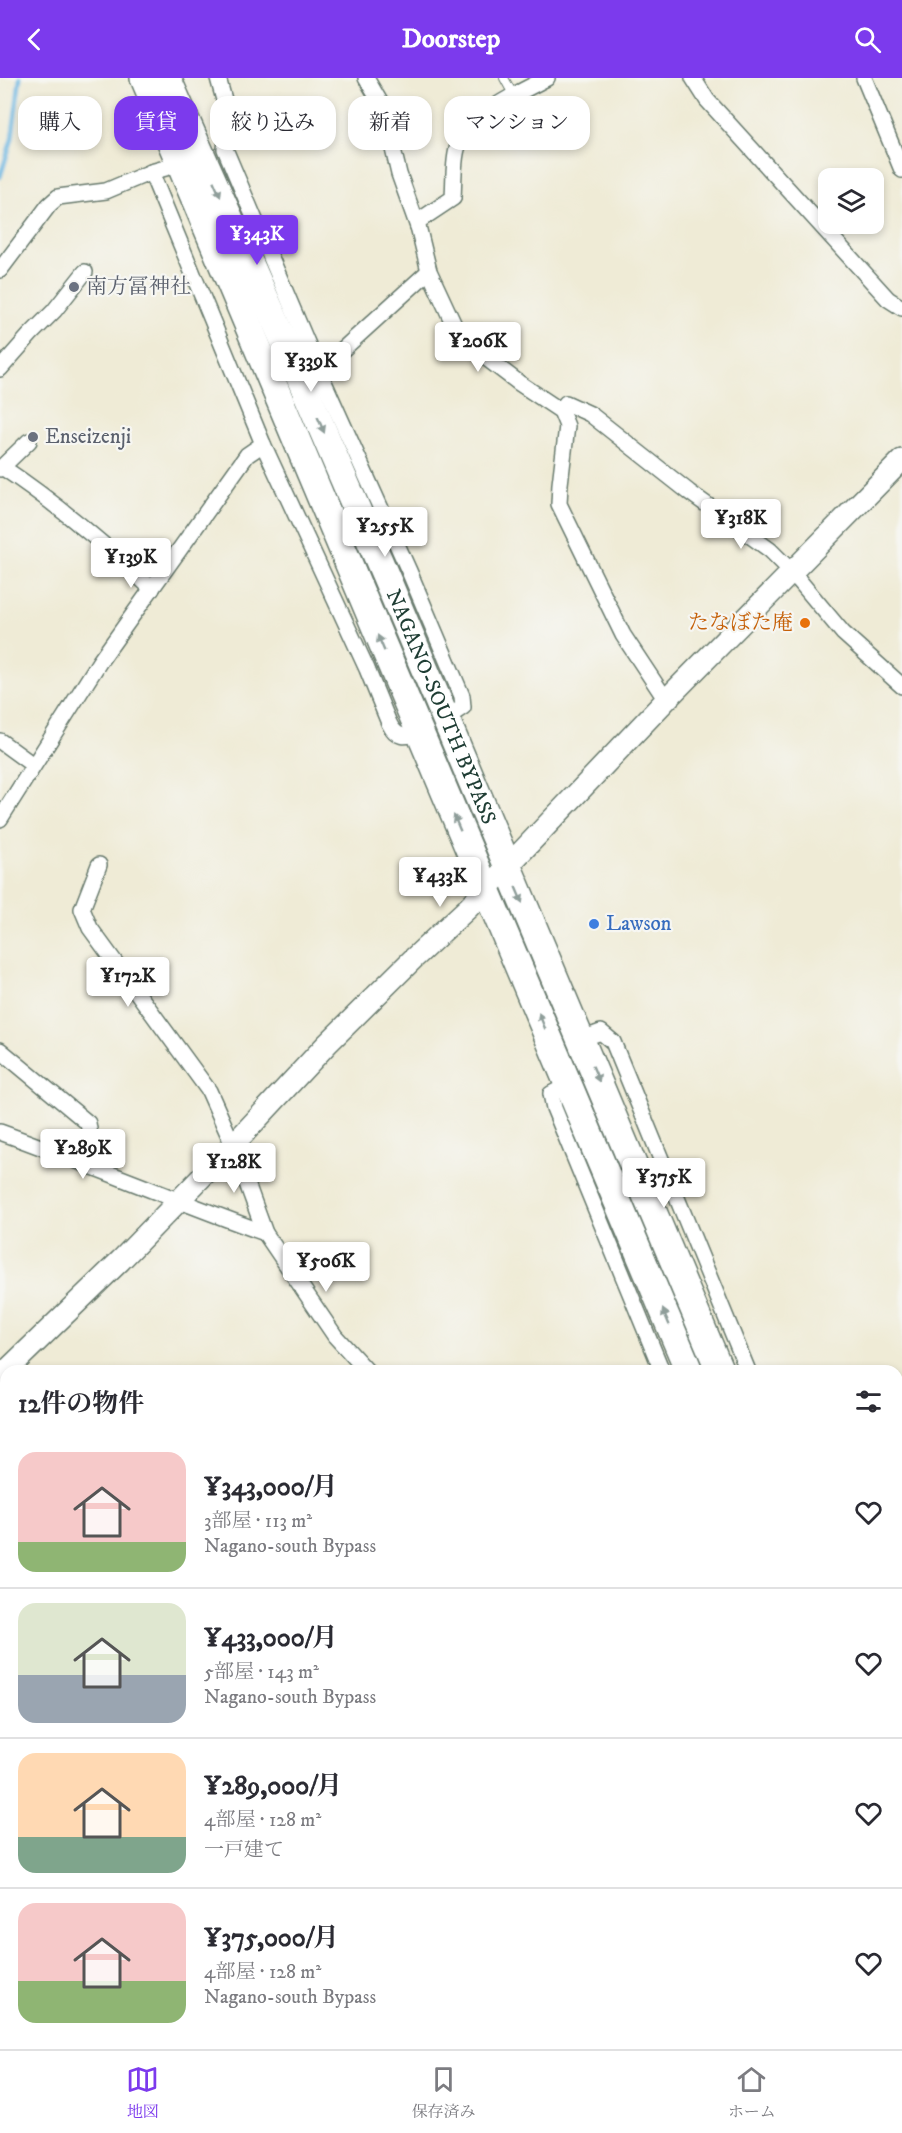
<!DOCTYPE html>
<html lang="ja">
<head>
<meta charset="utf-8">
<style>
	:root { --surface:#fff; --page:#f2f2f3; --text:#2b2b33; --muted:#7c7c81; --line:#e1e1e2; --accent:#7c3aed }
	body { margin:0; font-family:"IM FELL DW Pica","Noto Serif JP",serif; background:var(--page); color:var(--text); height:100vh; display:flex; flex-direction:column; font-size:22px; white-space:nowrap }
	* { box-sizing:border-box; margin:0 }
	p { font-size:20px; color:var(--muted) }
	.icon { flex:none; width:33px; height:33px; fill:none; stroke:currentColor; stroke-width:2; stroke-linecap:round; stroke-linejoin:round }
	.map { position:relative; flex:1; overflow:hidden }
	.drawer { position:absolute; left:0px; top:1287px; width:903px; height:684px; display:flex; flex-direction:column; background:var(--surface); border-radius:18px 18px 0 0; box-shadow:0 3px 9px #0003 }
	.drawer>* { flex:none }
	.guide { position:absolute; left:18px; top:18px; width:600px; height:54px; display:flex; gap:12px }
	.controls { position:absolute; left:818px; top:90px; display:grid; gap:12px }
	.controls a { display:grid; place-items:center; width:66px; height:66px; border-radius:12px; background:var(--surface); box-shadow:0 3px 9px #0003; font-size:30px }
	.price { position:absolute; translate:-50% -51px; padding:0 14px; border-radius:6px; background:#fff; color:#222; font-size:20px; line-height:39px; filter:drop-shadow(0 2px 3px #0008) }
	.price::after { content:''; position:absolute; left:50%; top:36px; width:18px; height:14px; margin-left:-9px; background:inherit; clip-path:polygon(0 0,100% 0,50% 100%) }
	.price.active { background:var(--accent); color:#fff }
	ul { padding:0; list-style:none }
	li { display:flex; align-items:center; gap:18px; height:150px; padding:0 18px }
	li+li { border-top:2px solid var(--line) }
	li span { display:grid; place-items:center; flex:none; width:168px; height:120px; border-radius:18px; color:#555 }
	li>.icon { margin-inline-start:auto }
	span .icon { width:72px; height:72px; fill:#fffc; stroke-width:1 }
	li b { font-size:26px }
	h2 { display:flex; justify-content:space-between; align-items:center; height:72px; padding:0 18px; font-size:26px }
	.tag { padding:0 21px; border-radius:18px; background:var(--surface); box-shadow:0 3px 9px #0003; font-size:21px; line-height:54px }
	.tag.active { background:var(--accent); color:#fff }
	header { display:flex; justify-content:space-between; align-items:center; height:78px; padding:0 18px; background:var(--accent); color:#fff; font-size:27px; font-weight:700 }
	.tab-bar { display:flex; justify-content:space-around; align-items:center; height:84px; border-top:2px solid var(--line); background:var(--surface); font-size:16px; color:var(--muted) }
	.tab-bar a { display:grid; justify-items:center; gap:3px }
	.tab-bar .active { color:var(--accent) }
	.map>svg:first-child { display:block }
</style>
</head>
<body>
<header><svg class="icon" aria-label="back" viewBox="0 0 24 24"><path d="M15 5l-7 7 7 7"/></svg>Doorstep<svg class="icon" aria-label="search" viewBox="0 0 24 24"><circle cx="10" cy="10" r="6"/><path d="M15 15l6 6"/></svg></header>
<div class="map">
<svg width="902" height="1971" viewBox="0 0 902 1971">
	<rect width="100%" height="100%" fill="#f6f6f2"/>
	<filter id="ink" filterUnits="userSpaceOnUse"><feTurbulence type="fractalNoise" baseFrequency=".0167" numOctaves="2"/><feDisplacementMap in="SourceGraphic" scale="12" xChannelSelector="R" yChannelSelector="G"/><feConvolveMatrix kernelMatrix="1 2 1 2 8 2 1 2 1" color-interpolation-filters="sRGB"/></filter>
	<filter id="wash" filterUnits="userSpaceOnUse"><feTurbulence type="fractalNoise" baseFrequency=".008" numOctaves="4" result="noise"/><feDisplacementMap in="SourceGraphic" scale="24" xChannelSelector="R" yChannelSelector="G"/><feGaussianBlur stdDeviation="1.35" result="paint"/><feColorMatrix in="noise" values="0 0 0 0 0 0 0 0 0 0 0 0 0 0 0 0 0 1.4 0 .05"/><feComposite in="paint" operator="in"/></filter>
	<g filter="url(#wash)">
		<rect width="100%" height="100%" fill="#efebd6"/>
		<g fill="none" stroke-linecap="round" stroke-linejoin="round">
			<!-- stream -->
			<path stroke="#68b5e1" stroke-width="4.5" d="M0,99L12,61L20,0"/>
		</g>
	</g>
	<g filter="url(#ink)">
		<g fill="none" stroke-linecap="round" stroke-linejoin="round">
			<defs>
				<path id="lane" d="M504,0L514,18"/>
				<g id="street">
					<path d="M218,0L229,40L225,71L319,293L409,493L462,618L463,629L445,641"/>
					<path d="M366,0L383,29L399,96L418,149"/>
					<path d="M547,0C519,15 469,36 458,68C453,81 454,106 453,120L417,144L429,193L460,260L519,305L561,333L567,348L560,406L559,426L623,557L666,622"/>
					<path d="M693,0L707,22L888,221L902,230"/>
					<path d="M864,0L902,92"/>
					<path d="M151,94L263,366L367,591L389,645C396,660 405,660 419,654"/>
					<path d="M0,192L49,127L58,119L106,113L151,94L187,84"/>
					<path d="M0,291L30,257L54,233L85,194"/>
					<path d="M319,293L429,193"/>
					<path d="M561,333L566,325L590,336L689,414L770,472L792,494L843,555L902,608"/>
					<path d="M2,389C56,425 106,467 152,511"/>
					<path d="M0,391L29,363"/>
					<path d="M0,663L33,687"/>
					<path d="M0,741L100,583L247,377L263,366"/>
					<path d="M99,787L82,831L90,850L209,1013L233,1067L265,1155L335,1258L367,1293"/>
					<path d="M582,961L601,954L613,964L748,1293"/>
					<path d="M0,972L88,1045L95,1088"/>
					<path d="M568,1007L551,1016L554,1030L662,1293"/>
					<path d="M0,1054C89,1086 176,1123 265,1155"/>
					<path d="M897,1532L902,1538"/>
					<path d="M897,1603L902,1598"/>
					<path d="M897,1652L902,1664"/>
					<path d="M0,1687L6,1684"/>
					<path d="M897,1822L902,1821"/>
					<path d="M0,1830L6,1846"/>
					<path d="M897,1842L902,1854"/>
					<path d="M76,1965L84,1971"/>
					<path d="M18,1971L21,1965"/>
					<path d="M109,1971L115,1965"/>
					<path d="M479,1971L483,1965"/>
					<path d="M630,1971V1965"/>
					<path d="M808,1971L810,1965"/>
				</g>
				<path id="secondary" d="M0,1299L121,1182L233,1067L327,966L414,880L468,830L666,622L902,382"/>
				<g id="highway">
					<path d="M144,0L689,1293"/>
					<path id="s1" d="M167,0L286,267L386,499L720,1293"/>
					<path d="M897,1711L902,1723"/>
					<path d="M897,1783L902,1794"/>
				</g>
			</defs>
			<!-- lane casing -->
			<use href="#lane" stroke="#687a6d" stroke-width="10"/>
			<!-- street casing -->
			<use href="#street" stroke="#687a6d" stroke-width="18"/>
			<!-- secondary casing -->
			<use href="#secondary" stroke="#687a6d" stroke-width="24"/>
			<!-- highway casing -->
			<use href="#highway" stroke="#687a6d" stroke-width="30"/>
			<!-- lane -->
			<use href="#lane" stroke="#fff" stroke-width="8"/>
			<!-- street -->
			<use href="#street" stroke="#fff" stroke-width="15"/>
			<!-- secondary -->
			<use href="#secondary" stroke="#fff" stroke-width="21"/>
			<!-- highway -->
			<use href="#highway" stroke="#fff" stroke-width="27"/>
		</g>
		<!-- one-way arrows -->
		<defs><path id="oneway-solid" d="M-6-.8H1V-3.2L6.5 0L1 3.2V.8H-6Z" transform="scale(1.5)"/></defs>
		<g fill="#8f9e9a">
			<use href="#oneway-solid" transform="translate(217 111) rotate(66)"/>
			<use href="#oneway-solid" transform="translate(321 347) rotate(67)"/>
			<use href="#oneway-solid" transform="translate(381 565) rotate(-113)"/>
			<use href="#oneway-solid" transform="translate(457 745) rotate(-113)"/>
			<use href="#oneway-solid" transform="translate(519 817) rotate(67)"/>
			<use href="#oneway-solid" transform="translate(542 943) rotate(-112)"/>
			<use href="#oneway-solid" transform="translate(596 996) rotate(67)"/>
			<use href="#oneway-solid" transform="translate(666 1239) rotate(-113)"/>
		</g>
	</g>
	<!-- markers -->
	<g fill="#6b7280" stroke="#f6f6f2" stroke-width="2">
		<circle cx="74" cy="209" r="6"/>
		<circle cx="33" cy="359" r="6"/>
	</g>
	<circle fill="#e8710a" stroke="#f6f6f2" stroke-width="2" cx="805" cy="545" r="6"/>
	<circle fill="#3f7fe0" stroke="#f6f6f2" stroke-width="2" cx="594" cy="846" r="6"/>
	<g text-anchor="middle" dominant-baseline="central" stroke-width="4.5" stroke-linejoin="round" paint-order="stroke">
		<!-- worship labels -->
		<g font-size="21" fill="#5b616d" stroke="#f6f6f2" text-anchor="start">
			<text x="86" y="209">南方冨神社</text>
			<text x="45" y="359">Enseizenji</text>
		</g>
		<!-- food labels -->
		<g font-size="21" fill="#c56008" stroke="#f6f6f2" text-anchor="end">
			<text x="793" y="545">たなぼた庵</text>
		</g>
		<!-- street labels -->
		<g font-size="21" fill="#1f3d34" stroke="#f6f6f2">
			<text stroke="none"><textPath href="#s1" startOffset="686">NAGANO-SOUTH BYPASS</textPath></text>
		</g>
		<!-- shop labels -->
		<g font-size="21" fill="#366cbe" stroke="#f6f6f2" text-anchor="start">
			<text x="606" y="846">Lawson</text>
		</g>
	</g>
</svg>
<div class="controls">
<a><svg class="icon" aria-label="layers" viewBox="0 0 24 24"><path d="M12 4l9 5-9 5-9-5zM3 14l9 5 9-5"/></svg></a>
</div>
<b class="price active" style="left:257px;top:188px">¥343K</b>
<b class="price" style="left:478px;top:295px">¥206K</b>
<b class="price" style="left:311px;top:315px">¥339K</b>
<b class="price" style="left:741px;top:472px">¥318K</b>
<b class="price" style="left:385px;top:480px">¥255K</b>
<b class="price" style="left:131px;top:511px">¥139K</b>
<b class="price" style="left:440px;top:830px">¥433K</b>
<b class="price" style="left:128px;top:930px">¥172K</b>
<b class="price" style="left:83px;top:1102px">¥289K</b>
<b class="price" style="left:234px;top:1116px">¥128K</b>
<b class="price" style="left:664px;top:1131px">¥375K</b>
<b class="price" style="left:326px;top:1215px">¥506K</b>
<div class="guide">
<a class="tag">購入</a>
<a class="tag active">賃貸</a>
<a class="tag">絞り込み</a>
<a class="tag">新着</a>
<a class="tag">マンション</a>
</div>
<section class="drawer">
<h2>12件の物件<svg class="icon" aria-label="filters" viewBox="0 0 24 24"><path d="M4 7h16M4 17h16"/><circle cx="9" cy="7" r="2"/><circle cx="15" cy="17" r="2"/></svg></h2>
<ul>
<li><span style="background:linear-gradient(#f6c9c9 75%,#8fb573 0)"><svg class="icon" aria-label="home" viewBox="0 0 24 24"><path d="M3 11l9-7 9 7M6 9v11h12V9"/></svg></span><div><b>¥343,000/月</b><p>3部屋 · 113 m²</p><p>Nagano-south Bypass</p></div><svg class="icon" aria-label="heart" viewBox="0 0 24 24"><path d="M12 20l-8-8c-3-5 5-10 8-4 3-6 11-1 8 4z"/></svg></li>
<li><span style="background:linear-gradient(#dfe7d0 60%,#9aa5b1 0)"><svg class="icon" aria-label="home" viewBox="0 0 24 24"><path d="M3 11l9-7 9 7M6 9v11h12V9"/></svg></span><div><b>¥433,000/月</b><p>5部屋 · 143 m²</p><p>Nagano-south Bypass</p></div><svg class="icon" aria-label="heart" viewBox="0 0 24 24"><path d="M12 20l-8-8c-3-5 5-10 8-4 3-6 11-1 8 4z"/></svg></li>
<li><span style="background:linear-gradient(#ffd9b3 70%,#7fa58c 0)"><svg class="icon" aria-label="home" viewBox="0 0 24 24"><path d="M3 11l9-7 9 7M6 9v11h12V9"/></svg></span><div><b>¥289,000/月</b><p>4部屋 · 128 m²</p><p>一戸建て</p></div><svg class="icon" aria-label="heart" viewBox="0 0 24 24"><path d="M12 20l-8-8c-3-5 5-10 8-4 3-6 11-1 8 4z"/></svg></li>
<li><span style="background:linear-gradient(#f6c9c9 65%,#8fb573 0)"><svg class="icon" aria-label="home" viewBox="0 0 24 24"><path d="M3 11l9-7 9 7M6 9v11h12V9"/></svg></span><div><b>¥375,000/月</b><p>4部屋 · 128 m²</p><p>Nagano-south Bypass</p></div><svg class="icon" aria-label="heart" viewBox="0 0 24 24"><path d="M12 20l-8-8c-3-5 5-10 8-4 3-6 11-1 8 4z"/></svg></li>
</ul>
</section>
</div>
<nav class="tab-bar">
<a class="active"><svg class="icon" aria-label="map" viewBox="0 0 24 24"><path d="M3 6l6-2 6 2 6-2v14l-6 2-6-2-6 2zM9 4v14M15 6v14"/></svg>地図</a>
<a><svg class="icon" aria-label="saved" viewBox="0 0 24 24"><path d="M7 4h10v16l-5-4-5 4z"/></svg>保存済み</a>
<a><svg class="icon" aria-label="home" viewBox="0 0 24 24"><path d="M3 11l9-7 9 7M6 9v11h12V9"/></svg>ホーム</a>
</nav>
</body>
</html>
